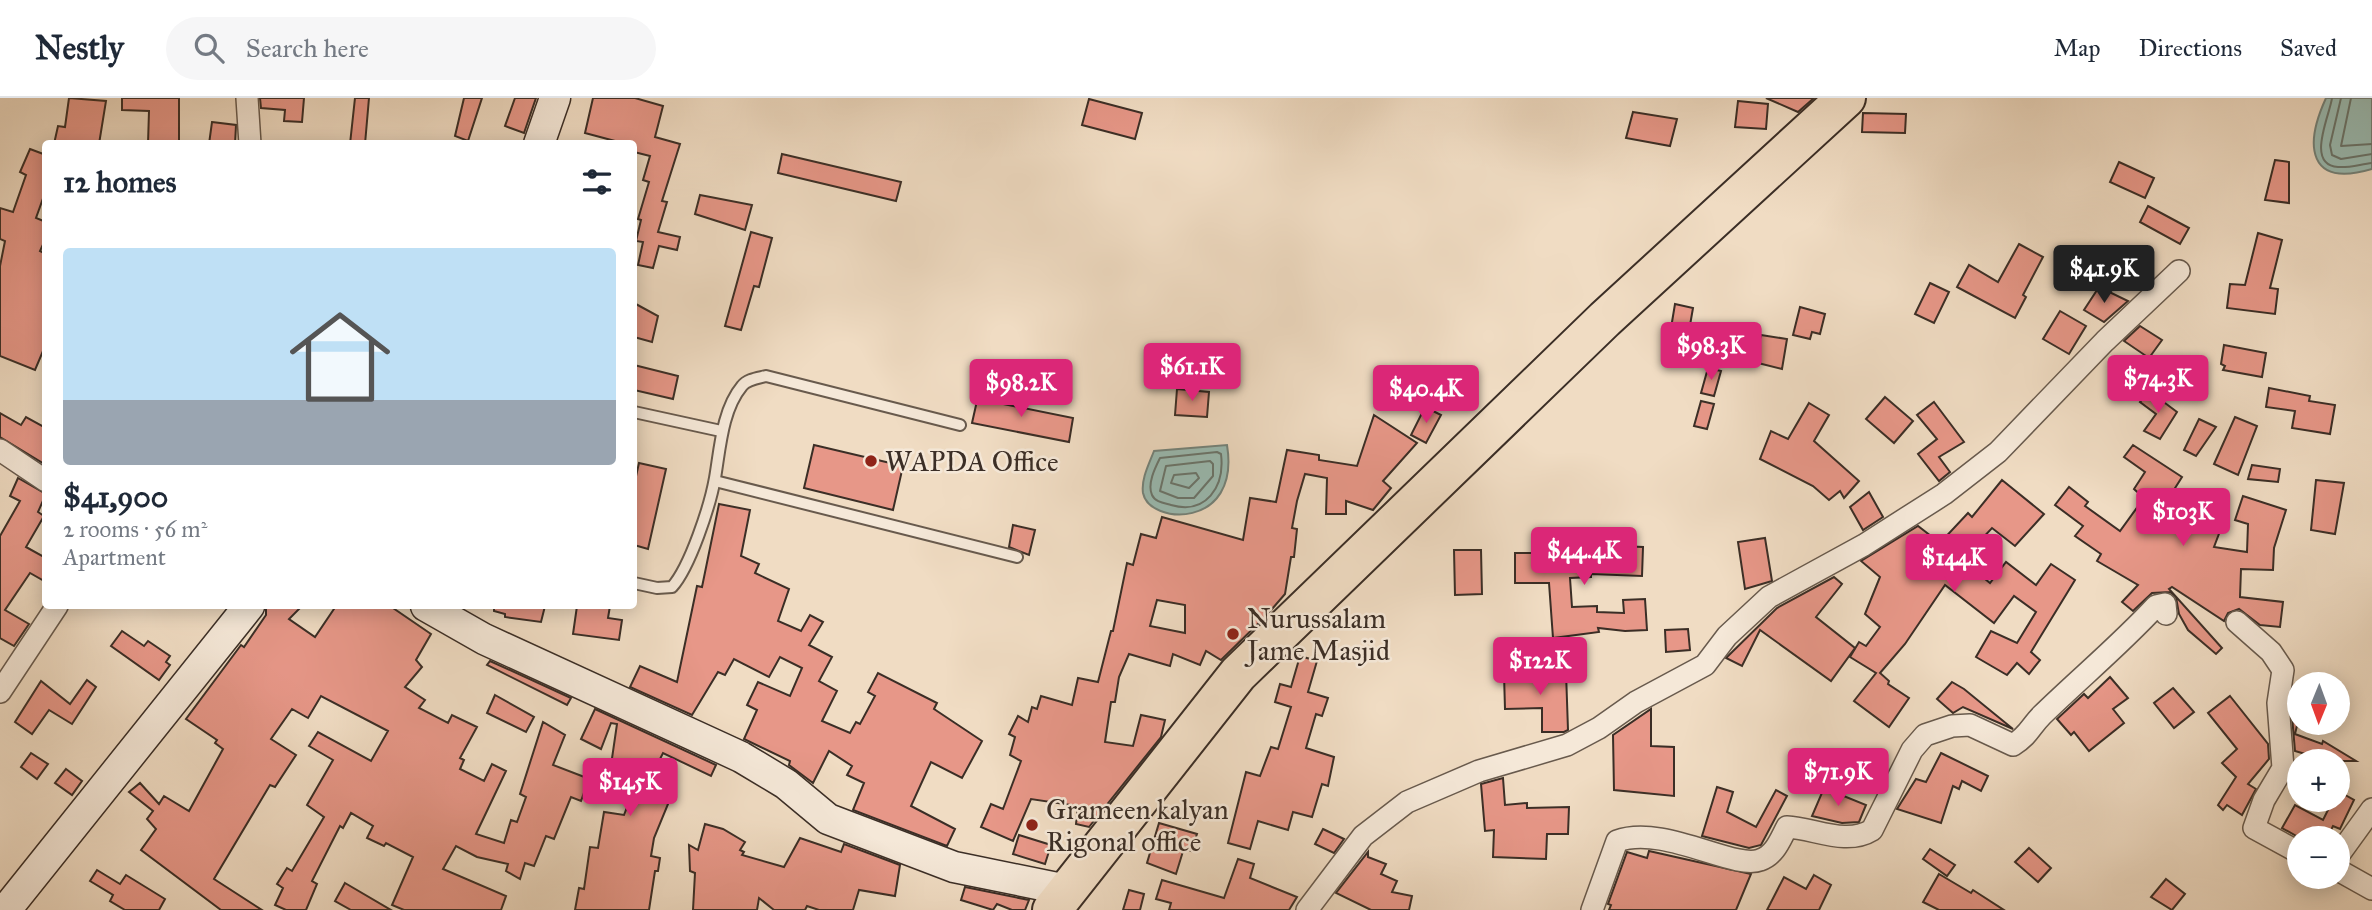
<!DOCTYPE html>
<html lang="en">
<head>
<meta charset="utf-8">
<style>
	:root { --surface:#fff; --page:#f6f6f7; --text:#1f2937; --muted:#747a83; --line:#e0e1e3; --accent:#db2777 }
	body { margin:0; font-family:"IM FELL Great Primer",serif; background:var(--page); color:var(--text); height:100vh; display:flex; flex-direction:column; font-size:26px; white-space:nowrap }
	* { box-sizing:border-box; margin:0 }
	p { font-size:23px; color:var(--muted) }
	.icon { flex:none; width:38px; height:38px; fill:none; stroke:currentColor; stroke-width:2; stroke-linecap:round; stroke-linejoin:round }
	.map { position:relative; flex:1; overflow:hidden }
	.sheet { position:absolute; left:42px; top:42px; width:595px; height:469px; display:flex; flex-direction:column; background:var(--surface); border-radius:7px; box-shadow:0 4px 18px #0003 }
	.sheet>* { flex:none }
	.needle { width:46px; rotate:181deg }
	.controls { position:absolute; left:2287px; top:574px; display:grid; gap:14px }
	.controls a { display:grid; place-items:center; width:63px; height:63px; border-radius:50%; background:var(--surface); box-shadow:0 4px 18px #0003; font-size:35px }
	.price { position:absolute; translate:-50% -60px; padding:0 16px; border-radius:7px; background:var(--accent); color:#fff; font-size:23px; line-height:46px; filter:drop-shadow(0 2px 4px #0008) }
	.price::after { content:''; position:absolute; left:50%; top:42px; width:21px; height:16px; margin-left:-10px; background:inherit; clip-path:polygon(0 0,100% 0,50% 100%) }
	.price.active { background:#222; color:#fff }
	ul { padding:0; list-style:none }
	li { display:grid; align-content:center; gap:14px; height:371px; padding:0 21px }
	li span { display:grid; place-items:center; height:217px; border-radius:7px; color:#555 }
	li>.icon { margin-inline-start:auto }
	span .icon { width:126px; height:126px; fill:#fffc; stroke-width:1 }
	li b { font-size:30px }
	h2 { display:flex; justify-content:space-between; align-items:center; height:84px; padding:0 21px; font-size:30px }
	header { display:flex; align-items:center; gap:42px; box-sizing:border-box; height:98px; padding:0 35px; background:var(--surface); border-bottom:2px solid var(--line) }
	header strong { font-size:33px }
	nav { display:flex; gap:38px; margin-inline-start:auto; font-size:24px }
	.search { width:490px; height:63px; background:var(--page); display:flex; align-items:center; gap:18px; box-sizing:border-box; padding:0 24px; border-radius:38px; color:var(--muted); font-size:26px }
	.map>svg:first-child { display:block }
</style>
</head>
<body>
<header>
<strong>Nestly</strong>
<div class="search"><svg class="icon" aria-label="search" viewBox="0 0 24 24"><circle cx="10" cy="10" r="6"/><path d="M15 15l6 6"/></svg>Search here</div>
<nav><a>Map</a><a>Directions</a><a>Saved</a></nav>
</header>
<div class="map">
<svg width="2372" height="812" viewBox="0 0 2372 812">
	<rect width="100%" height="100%" fill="#f0dcc3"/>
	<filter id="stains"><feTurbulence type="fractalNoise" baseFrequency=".00286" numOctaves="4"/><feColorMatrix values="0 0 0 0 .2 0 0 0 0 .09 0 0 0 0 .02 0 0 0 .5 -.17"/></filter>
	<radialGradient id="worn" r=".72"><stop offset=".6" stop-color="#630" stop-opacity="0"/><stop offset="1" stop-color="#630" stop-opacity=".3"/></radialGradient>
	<!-- water -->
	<g fill="#9abcb3" stroke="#74837b" stroke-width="2">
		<path d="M2326,0H2372V71C2308,90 2304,48 2326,0Z"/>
		<path d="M1227,347C1241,432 1149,427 1143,395C1141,381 1149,366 1154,353Z"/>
	</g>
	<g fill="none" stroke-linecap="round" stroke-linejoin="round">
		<!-- shore -->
		<g stroke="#6a756c" stroke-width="2">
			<path d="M2332,0C2330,17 2305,67 2338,69C2350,70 2361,66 2372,65"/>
			<path d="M2341,0L2330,47L2332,57L2341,61L2372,56"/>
			<path d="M2351,0L2341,48L2372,46"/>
			<path d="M1217,354L1221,356C1225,389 1206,417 1171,407C1164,405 1155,404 1152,397C1147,386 1155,370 1160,360Z"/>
			<path d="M1210,363L1213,366V378L1194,400H1178L1160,393L1166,368Z"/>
			<path d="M1196,375L1199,380L1189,390L1171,385L1174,377Z"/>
		</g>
	</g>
	<!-- building -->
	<g fill="#e79788" stroke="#3b2e26" stroke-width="2" fill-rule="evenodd">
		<path d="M69,0L106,3L99,46H54L58,28L65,29Z"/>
		<path d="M122,0H179V44L148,46L149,13L122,12Z"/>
		<path d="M260,0H304L302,24L284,23L285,12L261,10Z"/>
		<path d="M355,0H369L365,46H350Z"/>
		<path d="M464,0H482L468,43L455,38Z"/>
		<path d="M515,0H536L524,35L505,28Z"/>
		<path d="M593,0H635L663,8L655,39L680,46L662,103L667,104L658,134L680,139L677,152L659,148L653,170L638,167L643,144L636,143L641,122L638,121L649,84L643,82L650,58L634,54V46H614L615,43L585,35Z"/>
		<path d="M1766,0H1814L1798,14Z"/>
		<path d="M1089,1L1142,15L1135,41L1082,27Z"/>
		<path d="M1738,3L1768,6L1766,31L1735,29Z"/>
		<path d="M1633,14L1677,21L1670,48L1626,40Z"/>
		<path d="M1863,15L1906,16L1905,35L1862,34Z"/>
		<path d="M212,24L236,27L235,46H209Z"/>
		<path d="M30,51L46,57V92L36,120L46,124V140L40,153L46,156V246L35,272L0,258V168L5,143L0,141V110L13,114L26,77L20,74Z"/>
		<path d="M782,56L901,84L896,103L778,75Z"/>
		<path d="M2275,62L2289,64V105L2265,102Z"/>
		<path d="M2119,64L2154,80L2145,100L2110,84Z"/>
		<path d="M700,97L752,107L745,132L695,116Z"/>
		<path d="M2148,108L2189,130L2180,146L2140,124Z"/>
		<path d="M751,134L772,140L759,189L754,188L741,232L725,228Z"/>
		<path d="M2258,135L2282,142L2270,190L2278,191L2275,216L2227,210L2230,186L2245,187Z"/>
		<path d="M2019,146L2043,159L2023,197L2026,199L2015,220L1957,189L1969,167L1998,184Z"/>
		<path d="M1930,185L1949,194L1934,225L1915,216Z"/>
		<path d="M2099,189L2128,203L2104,224L2084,212Z"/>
		<path d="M634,205L658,218L652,244L634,239Z"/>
		<path d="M1675,206L1693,210L1689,233L1671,230Z"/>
		<path d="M1800,209L1825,216L1820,236L1812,234L1810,241L1793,237Z"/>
		<path d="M2060,213L2086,228L2069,256L2043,241Z"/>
		<path d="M2140,228L2162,242L2149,260L2124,243Z"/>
		<path d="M1761,237L1787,241L1782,271L1754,264Z"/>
		<path d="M2224,247L2266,255L2262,279L2223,272L2225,268L2221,266Z"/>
		<path d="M634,267L678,278L673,301L634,292Z"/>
		<path d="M1708,270L1721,273L1714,298L1701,295Z"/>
		<path d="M2269,290L2310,298L2309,303L2335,307L2330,336L2292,330L2295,313L2266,309Z"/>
		<path d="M1177,291L1209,294L1207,319L1175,317Z"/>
		<path d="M2149,293L2177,314L2160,341L2144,333L2156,316L2140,304Z"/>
		<path d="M979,294L999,298L998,305L1073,320L1069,344L972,325Z"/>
		<path d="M1885,299L1913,323L1894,345L1866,321Z"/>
		<path d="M1701,303L1714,306L1707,331L1694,328Z"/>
		<path d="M1934,304L1964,344L1939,359L1950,374L1939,383L1918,356L1937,341L1917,317Z"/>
		<path d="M1809,305L1829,317L1814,343L1859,383L1844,400L1840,393L1829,402L1813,388L1760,361L1771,333L1788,341Z"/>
		<path d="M1425,309L1441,317L1426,345L1411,337Z"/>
		<path d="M0,315L21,327L26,319L46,330V367L0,339Z"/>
		<path d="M1374,317L1417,345L1383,383L1391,390L1373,412L1346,403V416H1326L1327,380L1305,376L1297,403L1292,430L1297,431L1294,459H1291L1285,496L1266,518L1221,562L1206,553L1200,567L1173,556L1170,568L1129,556L1119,579L1115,604H1111L1105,644L1133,648L1141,617L1165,622L1161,639L1089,729L1076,726L1078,708L1031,701L1013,743L981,729L991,706L1003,711L1021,663L1010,657L1015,639L1009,636L1018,618L1028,624L1032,609L1037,611L1041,598L1072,607L1078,580L1098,584L1111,533H1113L1127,465L1133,467L1141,436L1156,440L1162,419L1243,442L1250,400L1276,404L1287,352L1319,357V362L1357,368ZM1157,502L1185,507V535L1150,528Z"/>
		<path d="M2235,319L2257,328L2238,377L2214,366Z"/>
		<path d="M2199,321L2216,329L2196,358L2184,352Z"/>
		<path d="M814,347L903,368L893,412L804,390Z"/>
		<path d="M2133,347L2182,379L2165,406L2189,419L2199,398L2228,412L2214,449L2247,454L2248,426L2235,422L2243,398L2286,412L2274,450L2273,472L2241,471L2240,499L2283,504L2280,529L2260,527L2239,511L2228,515L2224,523L2172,489L2169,491L2222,550L2216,556L2188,532L2179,516L2176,499L2170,494L2152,495L2133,513L2122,504L2138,487L2097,463L2101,456L2075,438L2083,428L2055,407L2069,389L2088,404L2085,408L2120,433L2144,400L2134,391L2145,374L2124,359Z"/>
		<path d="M639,365L666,371L648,451L634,447V387Z"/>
		<path d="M2252,367L2280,371L2278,384L2248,381Z"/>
		<path d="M18,380L46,396L38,414L44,418L26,449L46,460V484L30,475L5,512L29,526L14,548L0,540V438L20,403L10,398Z"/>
		<path d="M2002,382L2044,416L2015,448L1992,430L1962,462L1990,485L2006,464L2036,487L2051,466L2075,482L2031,554L2040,562L2029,576L2017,565L2007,577L1976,559L1991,533L2017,545L2036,514L2014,498L1994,525L1945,487L1905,546L1880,575L1889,583L1888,586L1909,600L1889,629L1854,603L1876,575L1850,559L1859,544L1866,548L1880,529L1865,516L1880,479L1861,463L1918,428L1940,445L1968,415L1972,419Z"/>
		<path d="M2316,382L2344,385L2335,436L2311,432Z"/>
		<path d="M1869,394L1883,419L1863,432L1850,409Z"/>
		<path d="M719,406L750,412L741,458L759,466L755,475L789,491L778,523L801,533L810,517L823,524L809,547L832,559L819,583L837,593L822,623L850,635L856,624L860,626L875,598L868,594L878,575L937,605L934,611L982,643L962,680L931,664L911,708L955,731L947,748L853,712L864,685L847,677L852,668L829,653L813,685L789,667L790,663L744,641L757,612L747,607L758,584L790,598L802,570L780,559L769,579L734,561L725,577L718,574L692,617L630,589L640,568L677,584L697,488L702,489Z"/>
		<path d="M1013,427L1035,432L1029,457L1009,449Z"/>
		<path d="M1765,440L1772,483L1745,491L1738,444Z"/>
		<path d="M1594,447L1643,449L1642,478L1591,476V479L1570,480L1572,509L1597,508V514L1624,515L1623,502L1645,501L1647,532L1625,533L1598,530L1599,534L1553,540L1549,485H1515V455H1594Z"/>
		<path d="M1454,452H1481L1482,496L1455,497Z"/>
		<path d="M1834,479L1842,486L1816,519L1855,550L1831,583L1760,532L1742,568L1726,560L1777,510Z"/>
		<path d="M266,508H302L289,521L315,539L336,508H390L431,536L416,562L422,569L405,589L425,602L419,610L448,625L452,617L477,629L460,660L464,662L460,671L484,683L492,666L506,673L476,736L504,745L511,722L517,724L526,699L520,696L543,624L565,637L553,667L587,680V686L581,703L571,699L554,741L546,738L534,768L525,765L520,781L506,773L508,766L477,759L456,748L443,771L506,798L501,812H404L392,807L413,759L386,745L384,748L367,740L373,728L351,715L343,730L340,728L312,783L317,786L306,812H286L275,807L283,790L277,786L287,770L292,773L324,719L307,707L333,662L309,648L318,634L371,663L388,633L321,598L308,620L292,611L271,641L296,657L275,689L270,687L214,781L262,812H221L141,752L156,731L147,721L153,713L129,694L140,685L159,706L164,698L189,713L223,651L215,645L217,642L186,621L241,547L244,549L266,517Z"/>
		<path d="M494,508H545L541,524L505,519V516L494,513Z"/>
		<path d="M577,508H610L608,520L622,522L619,542L573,536Z"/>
		<path d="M1688,531L1690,552L1666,554L1665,532Z"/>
		<path d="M122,533L144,548L148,543L170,558L166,564L170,567L159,582L111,548Z"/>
		<path d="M1300,558L1317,563L1308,594L1328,600L1322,618L1316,616L1306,650L1334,659L1328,688L1322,686L1312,719L1293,714L1288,732L1258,723L1250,751L1228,745L1246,674L1260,678L1271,649L1278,651L1291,609L1275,604L1280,586L1291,589Z"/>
		<path d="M490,563L571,600L567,607L487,567Z"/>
		<path d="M1540,574H1566L1568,632L1564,634H1542V610L1505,611L1504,576H1540Z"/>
		<path d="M2110,579L2128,600L2113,611L2124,625L2089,653L2074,634L2071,637L2057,621L2084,596L2088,600Z"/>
		<path d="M87,582L96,589L72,626L49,612L32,636L15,624L41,583L70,606Z"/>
		<path d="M1952,584L1964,591L2013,631L1963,609L1953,615L1937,601Z"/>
		<path d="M2173,590L2194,614L2174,630L2154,605Z"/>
		<path d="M495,597L534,619L526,634L487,615Z"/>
		<path d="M2230,598L2268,646L2269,661L2248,686L2256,691L2242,717L2227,707L2223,712L2218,707L2236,679L2222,665L2237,651L2208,615Z"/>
		<path d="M595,611L716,667L711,678L663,655L651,679L675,689L654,740L651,758L660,760L658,773H655L649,812H575L579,790L584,791L590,749L598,750L604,714L624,717L632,696L609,681L617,626L611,625L601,651L581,641Z"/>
		<path d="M1651,611V648L1674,649V698L1614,692L1613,637Z"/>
		<path d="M2292,618L2299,619L2295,636L2322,646L2323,643L2356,663H2310L2312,658L2295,653Z"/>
		<path d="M31,655L48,666L37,681L21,669Z"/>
		<path d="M1941,655L1988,678L1981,693L1962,683L1959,691L1953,688L1941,725L1897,711L1916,681L1926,684Z"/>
		<path d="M66,671L82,683L72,697L55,685Z"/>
		<path d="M1503,680L1505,707L1527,705V710L1569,709L1568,736H1547L1546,761L1493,759L1494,732L1485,733L1481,686Z"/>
		<path d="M1717,689L1733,694L1727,714L1756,729L1776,692L1787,698L1761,747L1749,750L1702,738Z"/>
		<path d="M1824,690L1866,707L1859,724L1842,725L1812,718Z"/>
		<path d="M2338,693L2354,702L2340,731L2333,728L2327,740H2300L2282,730L2295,707L2323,722L2333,702H2338Z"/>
		<path d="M1159,725L1197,736L1191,753L1184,750L1176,776L1147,765Z"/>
		<path d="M705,726L723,731L745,744L740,752L744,754L742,757L784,769L800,740L841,754L844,746L900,767L895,798L859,792L853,812H819L807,808L805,812H774L759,800L757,812H693L695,775L690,773L689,747L698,752Z"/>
		<path d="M1323,731L1344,741L1334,755L1315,746Z"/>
		<path d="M1019,737L1051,747L1045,766L1013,756Z"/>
		<path d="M2029,750L2051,770L2038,784L2015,764Z"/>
		<path d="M1930,751L1955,767L1947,778L1923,761Z"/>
		<path d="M1649,753L1751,776L1736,812H1609L1611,807L1608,806L1627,754L1647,760Z"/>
		<path d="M1368,754V759L1386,766L1381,776L1397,783L1392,794L1412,798L1409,812H1371L1336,795Z"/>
		<path d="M1238,761L1254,766L1250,780L1297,799L1289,812H1169L1171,805L1156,801L1162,782L1224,800Z"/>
		<path d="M97,772L120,786L126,777L165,801L159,812H125L110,803L113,797L90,783Z"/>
		<path d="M1939,776L1971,795L1973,792L2004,812H1939L1923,804Z"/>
		<path d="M1814,777L1831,787L1819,812H1767L1784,779L1806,791Z"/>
		<path d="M2166,781L2185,796L2172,812L2151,799Z"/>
		<path d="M345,785L391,812H351L335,803Z"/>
		<path d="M965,789L1029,802L1025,812H1012L997,806L993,812L961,802Z"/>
		<path d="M1129,792L1144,796L1140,812H1123Z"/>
	</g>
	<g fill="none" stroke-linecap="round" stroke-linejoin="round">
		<defs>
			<g id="lane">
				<path d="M634,314L721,333"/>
				<path d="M715,383L1017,459"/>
				<path d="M634,485L657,490L672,489C690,469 710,408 715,380C720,351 722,312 742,288C747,281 758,280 766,278L960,327"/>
			</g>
			<g id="street">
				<path d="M247,0L250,46"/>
				<path d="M0,352L46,383"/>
				<path d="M2237,524L2271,554L2283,572L2278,605L2283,670L2264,702L2254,730L2300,755"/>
				<path d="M0,594L57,508"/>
				<path d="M2338,758L2372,711"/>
				<path d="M2338,772L2372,791"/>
				<path d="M1307,812L1363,738L1407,704L1479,673L1567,647L1599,630L1636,604L1705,567L1727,538L1769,499L1864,447L1944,396L1998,354L2105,243L2179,173"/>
				<path d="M1592,812L1617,743C1663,726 1734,772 1760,762C1775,757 1780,742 1787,729C1814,730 1846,748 1872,732L1912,652L1925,637L1952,628L1970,627L2013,647C2029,637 2030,629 2042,617C2080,580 2120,547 2156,508L2165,506L2166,516"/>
			</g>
			<g id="secondary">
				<path d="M539,46L555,0"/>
				<path d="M426,508L484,541L741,659L786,686L828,721L954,769L1067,792"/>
				<path d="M9,808L249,508"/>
			</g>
			<path id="highway" d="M1052,812L1238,576L1605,221L1846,0"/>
		</defs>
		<!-- lane casing -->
		<use href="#lane" stroke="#685a4d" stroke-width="14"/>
		<!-- street casing -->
		<use href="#street" stroke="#685a4d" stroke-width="24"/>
		<!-- secondary casing -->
		<use href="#secondary" stroke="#3b2e26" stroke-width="33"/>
		<!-- highway casing -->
		<use href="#highway" stroke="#3b2e26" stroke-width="42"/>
		<!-- lane -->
		<use href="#lane" stroke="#f5e8d8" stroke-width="10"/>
		<!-- street -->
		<use href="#street" stroke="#f5e8d8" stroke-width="21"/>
		<!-- secondary -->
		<use href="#secondary" stroke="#f5e8d8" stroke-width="30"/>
		<!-- highway -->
		<use href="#highway" stroke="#f0dcc3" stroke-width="38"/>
	</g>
	<!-- markers -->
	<g fill="#8f2418" stroke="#f5e8d8" stroke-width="2.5">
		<circle cx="871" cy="363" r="7"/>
		<circle cx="1233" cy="536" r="7"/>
		<circle cx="1032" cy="727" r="7"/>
	</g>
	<g text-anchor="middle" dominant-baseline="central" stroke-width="5" stroke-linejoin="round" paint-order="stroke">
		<!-- poi labels -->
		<g font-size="28" fill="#3b2e26" stroke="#f5e8d8" text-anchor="start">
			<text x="885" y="363">WAPDA Office</text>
			<text x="1247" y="520">Nurussalam<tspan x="1247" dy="32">Jame Masjid</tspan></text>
			<text x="1046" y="711">Grameen kalyan<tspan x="1046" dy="32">Rigonal office</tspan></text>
		</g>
	</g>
	<rect width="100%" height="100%" filter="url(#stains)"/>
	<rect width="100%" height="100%" fill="url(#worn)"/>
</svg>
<div class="controls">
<a><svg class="needle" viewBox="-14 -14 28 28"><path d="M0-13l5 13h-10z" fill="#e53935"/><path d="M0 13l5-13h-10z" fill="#747a83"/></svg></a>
<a>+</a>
<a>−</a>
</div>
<b class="price active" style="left:2104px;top:207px">$41.9K</b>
<b class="price" style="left:1711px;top:284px">$98.3K</b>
<b class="price" style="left:1192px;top:305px">$61.1K</b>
<b class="price" style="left:2158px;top:317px">$74.3K</b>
<b class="price" style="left:1021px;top:321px">$98.2K</b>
<b class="price" style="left:1426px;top:327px">$40.4K</b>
<b class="price" style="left:2183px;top:450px">$103K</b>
<b class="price" style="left:1584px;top:489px">$44.4K</b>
<b class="price" style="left:1954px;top:496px">$144K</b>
<b class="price" style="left:1540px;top:599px">$122K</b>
<b class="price" style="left:1838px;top:710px">$71.9K</b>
<b class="price" style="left:630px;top:720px">$145K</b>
<section class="sheet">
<h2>12 homes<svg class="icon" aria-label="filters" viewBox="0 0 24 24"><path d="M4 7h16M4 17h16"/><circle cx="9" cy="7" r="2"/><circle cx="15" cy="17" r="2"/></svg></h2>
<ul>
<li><span style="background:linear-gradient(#bfe0f5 70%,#9aa5b1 0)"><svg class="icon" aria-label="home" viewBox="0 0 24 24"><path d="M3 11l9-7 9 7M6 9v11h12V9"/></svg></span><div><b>$41,900</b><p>2 rooms · 56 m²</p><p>Apartment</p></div></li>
</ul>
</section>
</div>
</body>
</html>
